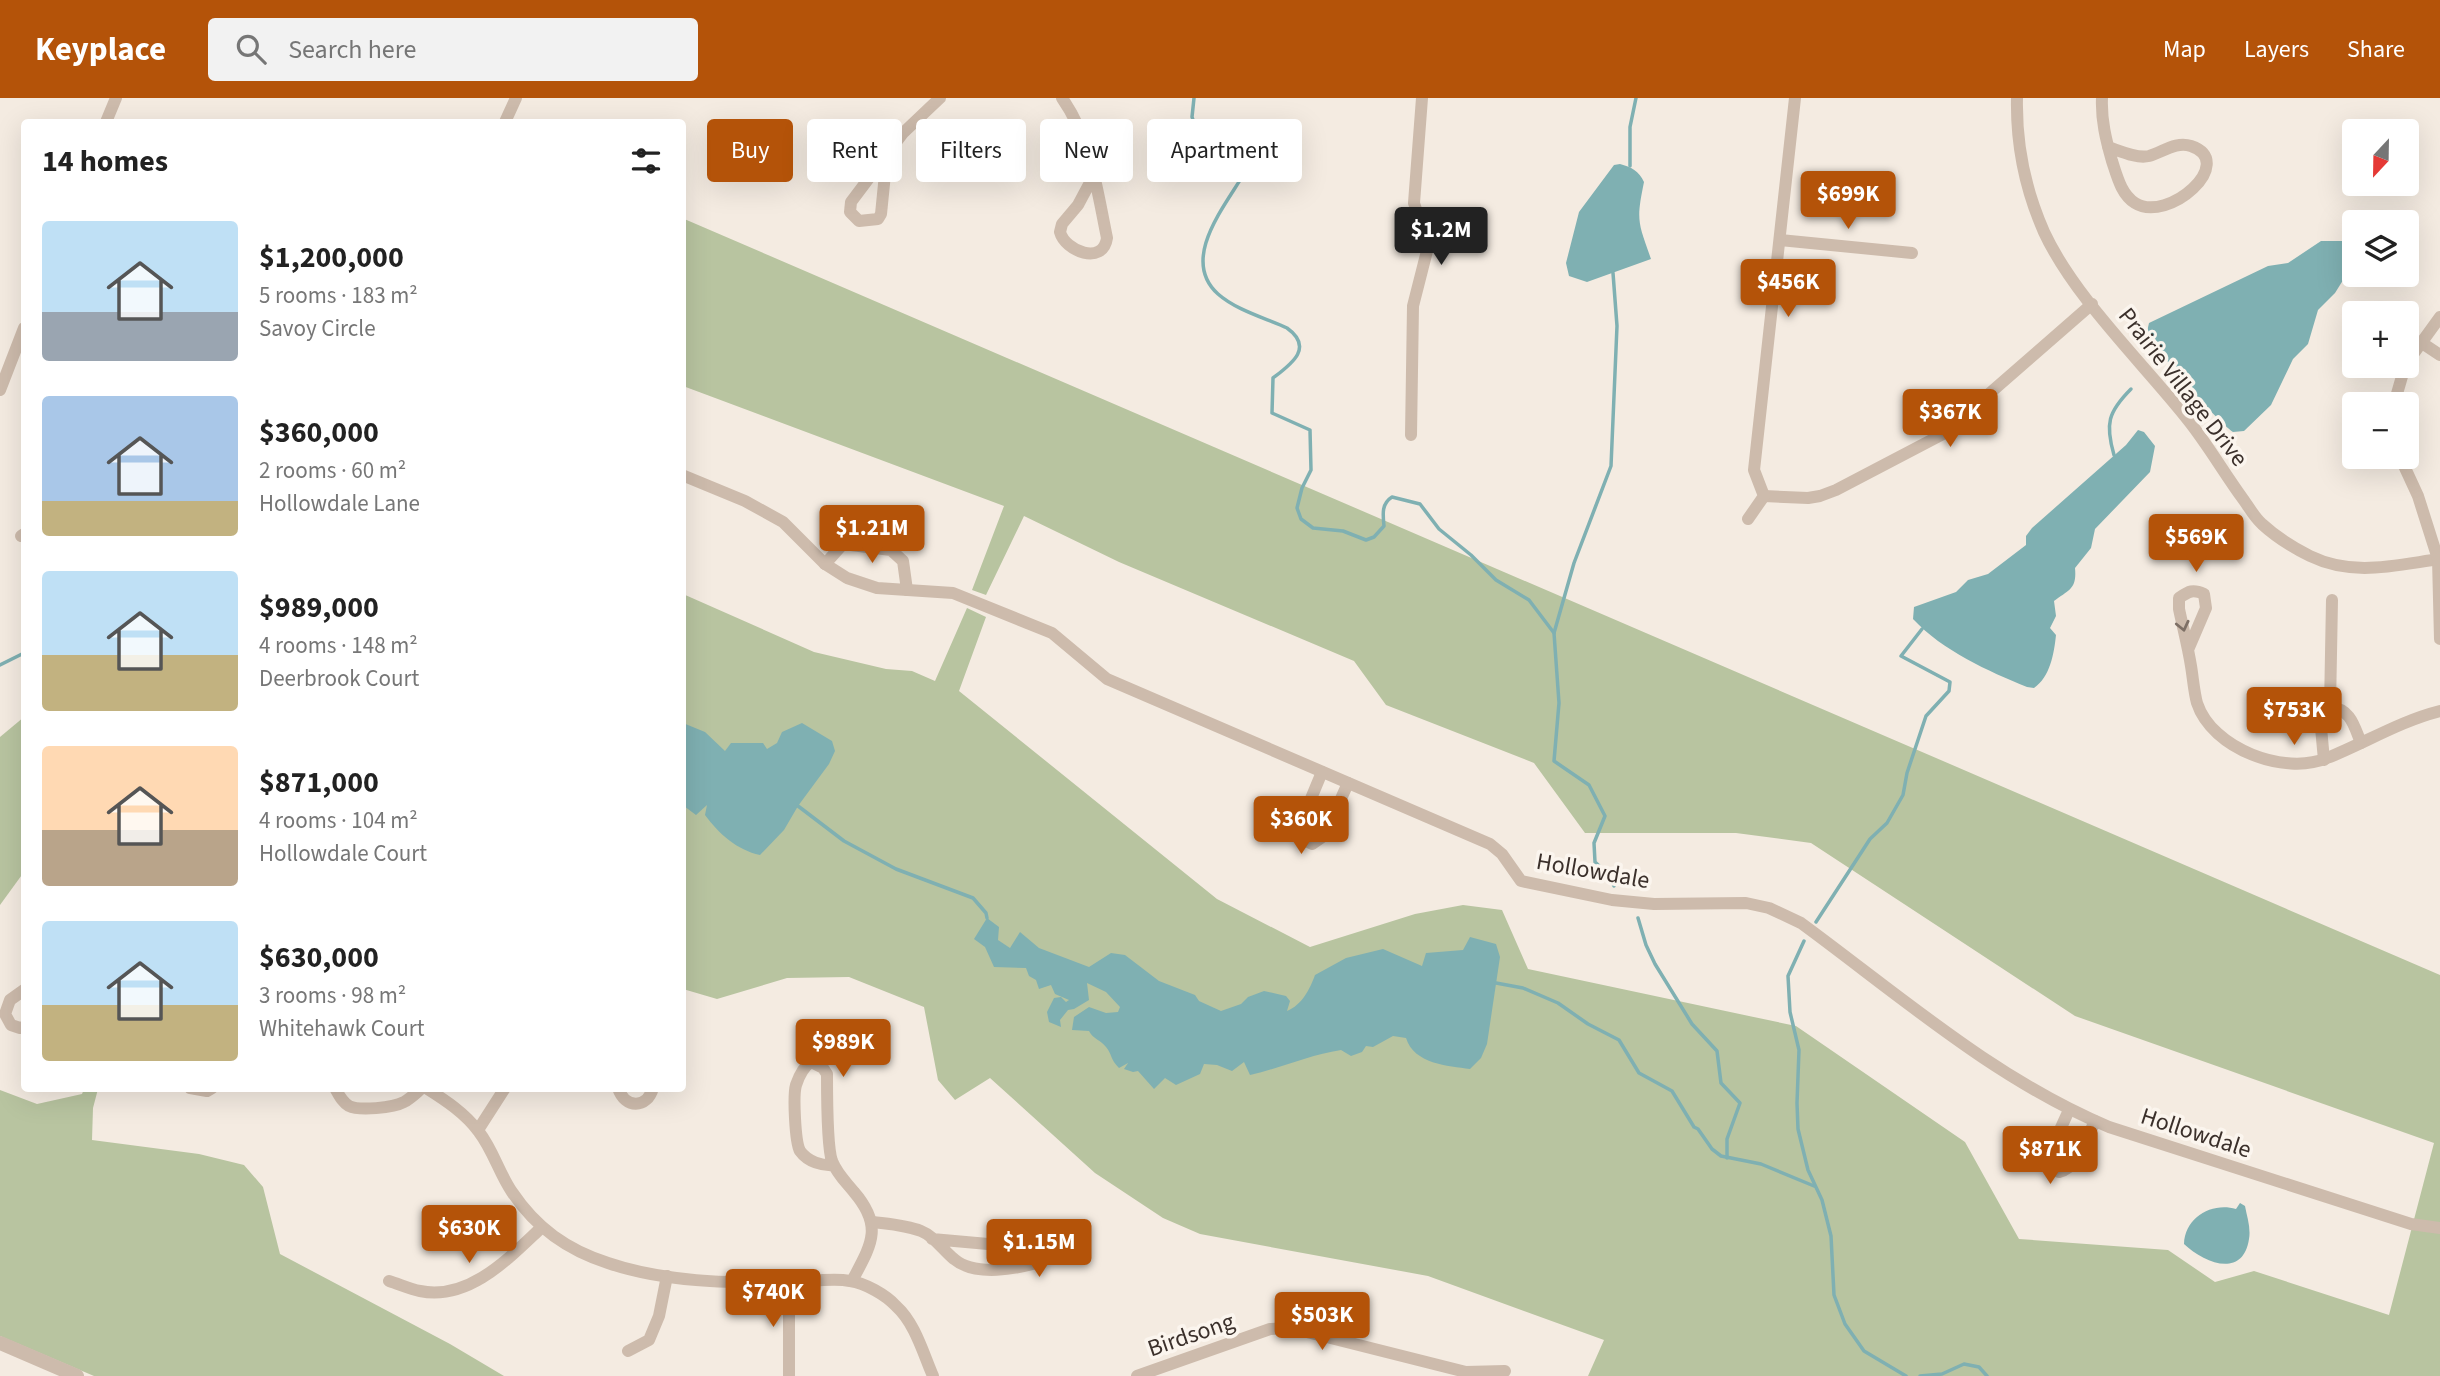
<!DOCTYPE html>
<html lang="en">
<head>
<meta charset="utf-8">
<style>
	:root { --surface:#fff; --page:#f2f2f2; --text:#222; --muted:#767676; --accent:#b45309 }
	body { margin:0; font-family:"Source Sans 3",sans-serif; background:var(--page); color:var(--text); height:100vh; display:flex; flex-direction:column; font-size:26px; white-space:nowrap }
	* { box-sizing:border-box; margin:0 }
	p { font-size:23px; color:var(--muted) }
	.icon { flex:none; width:38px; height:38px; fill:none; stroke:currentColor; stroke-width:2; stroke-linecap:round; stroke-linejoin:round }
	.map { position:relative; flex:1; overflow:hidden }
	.side { position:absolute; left:21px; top:21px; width:665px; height:973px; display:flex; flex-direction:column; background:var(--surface); border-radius:7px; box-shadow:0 7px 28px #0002 }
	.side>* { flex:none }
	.banner { position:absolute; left:707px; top:21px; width:665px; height:63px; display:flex; gap:14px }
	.needle { width:46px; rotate:202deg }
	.tools { position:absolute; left:2342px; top:21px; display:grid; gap:14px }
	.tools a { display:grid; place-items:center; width:77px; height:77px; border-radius:7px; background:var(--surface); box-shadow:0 7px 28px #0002; font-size:35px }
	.price { position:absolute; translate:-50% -60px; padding:0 16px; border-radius:7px; background:var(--accent); color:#fff; font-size:23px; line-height:46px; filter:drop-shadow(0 2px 4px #0008) }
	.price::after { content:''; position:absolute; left:50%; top:42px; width:21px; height:16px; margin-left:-10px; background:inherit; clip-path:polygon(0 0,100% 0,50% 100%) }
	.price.active { background:#222; color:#fff }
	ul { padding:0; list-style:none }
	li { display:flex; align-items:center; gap:21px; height:175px; padding:0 21px }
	li span { display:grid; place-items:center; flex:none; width:196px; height:140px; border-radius:7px; color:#555 }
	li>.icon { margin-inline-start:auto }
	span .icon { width:84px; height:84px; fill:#fffc; stroke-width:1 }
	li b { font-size:30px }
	h2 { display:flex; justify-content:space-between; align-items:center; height:84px; padding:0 21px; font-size:30px }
	.chip { padding:0 24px; border-radius:7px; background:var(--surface); box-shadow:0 7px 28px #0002; font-size:24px; line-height:63px }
	.chip.active { background:var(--accent); color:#fff }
	header { display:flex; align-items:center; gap:42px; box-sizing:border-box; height:98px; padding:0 35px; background:var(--accent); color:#fff }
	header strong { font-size:33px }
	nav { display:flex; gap:38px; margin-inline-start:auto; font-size:24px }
	.search { width:490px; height:63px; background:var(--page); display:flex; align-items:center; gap:18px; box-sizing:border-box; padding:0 24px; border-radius:7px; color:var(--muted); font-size:26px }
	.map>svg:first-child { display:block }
</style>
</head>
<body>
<header>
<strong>Keyplace</strong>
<div class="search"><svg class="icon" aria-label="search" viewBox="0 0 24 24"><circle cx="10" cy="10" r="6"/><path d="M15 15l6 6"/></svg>Search here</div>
<nav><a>Map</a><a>Layers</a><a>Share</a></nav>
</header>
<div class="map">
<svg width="2440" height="1278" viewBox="0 0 2440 1278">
	<rect width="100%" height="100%" fill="#f4ebe1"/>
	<!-- green -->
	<g fill="#b8c4a0">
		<path d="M682,120L2440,877V1278H1588L1604,1242L1428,1178L1200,1136L1163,1120L1095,1075L990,980L955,1002L938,982L924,909L849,879L787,880L717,901L683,891V496L814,554L886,571L912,573L935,583L967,510L986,519L959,593L1217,801L1310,849L1415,816L1463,807L1502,812L1528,871L1796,928L1965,1044L2019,1141L2168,1152L2215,1184L2254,1173L2389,1217L2434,1045L2075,918L1811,745L1736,735H1585L1534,665L1386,607L1354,563L1119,464L1024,418L986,497L972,492L1004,408L683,288Z"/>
		<path d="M24,619V774L0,807V639Z"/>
		<path d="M84,991H98L93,1010L92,1042L199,1056L244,1067L263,1089L280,1156L450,1246L504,1278H94L0,1238V992L37,1006L82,996Z"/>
	</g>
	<!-- water -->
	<g fill="#7fb0b2">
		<path d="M1620,66C1631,69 1639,73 1644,84C1636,123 1638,124 1651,161L1587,184L1569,178L1566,165L1579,114L1614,67Z"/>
		<path d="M2321,143H2354V157L2345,179L2335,195L2318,212L2308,246L2293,261L2271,307L2244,333L2233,334C2216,322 2155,253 2149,236C2147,231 2148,230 2149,225L2268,168L2288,165Z"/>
		<path d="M2138,332L2144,334L2155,348L2150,374L2095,431L2091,450L2075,470C2077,491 2069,492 2054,503L2056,518L2050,530L2056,537C2054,556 2050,579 2034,590L2027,589C1988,573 1943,553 1913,521L1914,509L1956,494L1968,482L1988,476L2026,447V438L2032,430L2126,347Z"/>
		<path d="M802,625L832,643L835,653L829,666L798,708L784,732L760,757C737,752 719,736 705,717L707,707L696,717L684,708L683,709V625L705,634L725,653L731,645H763L767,651L777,645L782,634Z"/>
		<path d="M987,820L999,829L998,842L1010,850L1020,834L1039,850L1089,869L1111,855L1125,857L1159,883L1195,897L1199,903L1221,913L1241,906L1248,899L1264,893L1286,898L1290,903L1287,913C1302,907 1310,891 1315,877L1346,860L1383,851L1422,868L1426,855L1463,852L1470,839L1496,846L1500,859L1487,946L1481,960L1470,971C1448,968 1414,966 1406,940L1393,938L1373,949L1366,948L1362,954L1351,958L1341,952C1309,957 1281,970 1250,977L1244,964L1232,973L1217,967L1204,966L1200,976L1176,987L1165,980L1154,991L1138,973L1133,974L1124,971L1128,965L1119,970C1110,961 1112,956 1106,949C1101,942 1093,941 1089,933L1072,932L1074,919L1089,909L1106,915L1118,914L1120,909L1106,894L1087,885L1089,902L1074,911L1068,912L1060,922L1061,929L1049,924L1047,914L1054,900L1061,899L1066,904L1069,902L1055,896L1051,887L1039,891L1036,882L1029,878L1026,870L994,869L985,849L974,841Z"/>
		<path d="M2240,1105L2245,1108C2247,1119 2251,1130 2249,1141C2243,1181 2204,1165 2184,1146C2185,1119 2212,1104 2236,1111Z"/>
	</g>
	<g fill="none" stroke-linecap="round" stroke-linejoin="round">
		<!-- stream -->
		<g stroke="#7fb0b2" stroke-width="3.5">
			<path d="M1194,0L1192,19L1196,30L1221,44L1245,74C1226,107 1179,161 1218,196C1236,212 1265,220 1287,230C1315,250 1290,267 1273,280L1272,315L1310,332L1311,372L1302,390L1297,410L1301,421L1313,430L1343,433L1366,442L1374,439L1384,428C1383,417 1381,406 1392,399L1420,406L1439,431L1471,457L1496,482L1529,502L1554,535"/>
			<path d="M1630,68V29L1636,0"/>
			<path d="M1613,175L1617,228L1611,368L1574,465L1554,535L1559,605L1554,663L1589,687L1605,718L1594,745L1595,764L1609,777L1614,788"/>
			<path d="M2114,357C2105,326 2108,314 2131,291"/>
			<path d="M0,567L24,555"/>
			<path d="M798,708L844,743L896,771L973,800L986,815L987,820"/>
			<path d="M1638,820L1646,847L1655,866L1692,926L1717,953L1721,985L1740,1005L1727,1041V1060"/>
			<path d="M1816,824L1870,741L1887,725L1903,697L1907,675L1926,618L1949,593L1950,584L1901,558L1922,531"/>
			<path d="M1804,843L1788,878L1790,914L1799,952L1797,1005L1798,1031L1808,1072L1822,1102L1831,1138L1834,1197L1845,1226L1864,1253L1906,1278"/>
			<path d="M1496,885L1523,890L1558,905L1588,926L1619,942L1639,975L1672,993L1694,1029L1698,1031L1712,1051L1721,1058L1761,1066L1814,1088"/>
			<path d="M1920,1278L1942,1276L1964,1266L1979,1269L1987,1278"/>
		</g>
		<!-- minor -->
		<g stroke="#cdbbac" stroke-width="12">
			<path d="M1062,0C1091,41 1097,92 1107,140C1103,168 1065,153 1060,134L1062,126L1078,107L1094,77"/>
			<path d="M2017,0C2016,46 2025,91 2044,134C2074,199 2143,265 2188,322C2208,347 2224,375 2243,401C2249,409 2254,419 2262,426C2275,438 2294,450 2310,458C2353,479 2396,467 2440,461"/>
			<path d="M2102,0C2101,22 2106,42 2112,63C2117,78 2121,96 2135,105C2168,126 2238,64 2191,48C2176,43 2163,54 2149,58C2137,61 2120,53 2108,49"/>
			<path d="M106,24L116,0"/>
			<path d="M505,24L516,0"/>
			<path d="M887,56L881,116L878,121L859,123L850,114L851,104L903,35L940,0"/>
			<path d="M1780,142L1912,155"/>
			<path d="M2422,245L2440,257"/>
			<path d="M2406,266L2440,219"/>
			<path d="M0,292L24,230"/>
			<path d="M2394,306L2405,268"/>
			<path d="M1411,337L1413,208L1428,149L1414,105L1422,0"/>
			<path d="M2400,359L2418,398L2438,461L2440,541"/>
			<path d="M682,377L745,403L783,424L825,466L847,480L877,490L953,495L1052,535L1107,581L1490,746L1502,756L1521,783L1612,802L1654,806L1746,805L1769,810L1801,825C1899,897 1996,982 2109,1029L2411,1126L2440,1130"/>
			<path d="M1764,398L1808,400L1820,398L1836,392L1943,336L2092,206"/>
			<path d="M1748,421L1764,398L1754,372L1795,0"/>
			<path d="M21,438L24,436"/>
			<path d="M825,466L843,446L891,452L903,463L907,492"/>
			<path d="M2188,552L2206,510L2204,496C2193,491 2189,493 2179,500V511C2183,530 2188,549 2191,568C2193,580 2194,594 2197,605C2212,651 2285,678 2327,660C2365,645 2400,623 2440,613"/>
			<path d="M2330,609C2351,611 2354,628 2361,645"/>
			<path d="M2324,662L2320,619L2330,609L2332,502"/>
			<path d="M1322,674L1300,727V740L1312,746L1325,737L1348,685"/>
			<path d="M24,892L10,902L5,916L11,927L20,930L24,929"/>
			<path d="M190,990L207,993L212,990"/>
			<path d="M335,990C339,997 342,1004 349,1008C359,1013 393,1010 404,1004C410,1001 416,995 422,990"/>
			<path d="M426,990C445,1002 465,1015 479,1034C493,1052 499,1075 512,1094C536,1130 567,1152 608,1165C664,1184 728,1185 786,1185C808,1185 828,1179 850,1183C865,1185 886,1197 896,1208C915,1225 923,1255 933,1278"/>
			<path d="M618,990C625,1011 647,1011 653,990"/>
			<path d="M2069,1012L2049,1056L2052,1070L2059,1074C2079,1070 2087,1039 2095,1023"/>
			<path d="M478,1032L505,990"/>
			<path d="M834,1067C822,1068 808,1064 800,1053C795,1044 793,997 796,987C799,978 803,969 811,964L823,970L827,976C827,994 827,1049 832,1063C837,1076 846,1084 854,1094C884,1129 871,1147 852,1183"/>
			<path d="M873,1124C889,1126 906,1127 921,1133C934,1138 943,1152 954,1161C975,1179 1018,1171 1042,1163L1046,1154L1044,1146L1024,1137L988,1146L932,1141"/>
			<path d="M389,1183C399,1186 410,1191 420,1193C469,1203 509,1160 541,1130"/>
			<path d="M789,1185V1278"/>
			<path d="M628,1253L649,1242L659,1218L667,1178"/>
			<path d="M1137,1278L1270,1231L1291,1230L1466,1274L1505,1273"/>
		</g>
		<!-- tertiary -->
		<path stroke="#cdbbac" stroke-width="14" d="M0,1245L77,1278"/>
	</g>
	<!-- one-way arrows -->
	<defs><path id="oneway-chevron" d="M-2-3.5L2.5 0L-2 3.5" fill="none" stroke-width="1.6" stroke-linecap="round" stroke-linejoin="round" transform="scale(1.75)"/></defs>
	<use stroke="#7d6f65" href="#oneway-chevron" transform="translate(2183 528) rotate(77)"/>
	<g text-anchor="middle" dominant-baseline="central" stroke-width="7" stroke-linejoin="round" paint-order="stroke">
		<!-- street labels -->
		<g font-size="24" fill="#3b302b" stroke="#fbf5ee">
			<text transform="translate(2183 289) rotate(52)">Prairie Village Drive</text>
			<text transform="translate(1593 773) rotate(10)">Hollowdale</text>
			<text transform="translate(2196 1035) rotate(18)">Hollowdale</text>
			<text transform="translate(1191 1237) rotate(-19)">Birdsong</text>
		</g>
	</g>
</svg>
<div class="tools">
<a><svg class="needle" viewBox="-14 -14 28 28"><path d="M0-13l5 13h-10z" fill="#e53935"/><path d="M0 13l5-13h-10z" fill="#767676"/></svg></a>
<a><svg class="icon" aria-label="layers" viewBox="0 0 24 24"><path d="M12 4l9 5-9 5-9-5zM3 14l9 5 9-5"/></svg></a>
<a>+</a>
<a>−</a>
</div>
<b class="price" style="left:1848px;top:133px">$699K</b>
<b class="price active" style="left:1441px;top:169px">$1.2M</b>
<b class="price" style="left:1788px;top:221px">$456K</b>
<b class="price" style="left:1950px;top:351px">$367K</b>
<b class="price" style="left:872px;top:467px">$1.21M</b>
<b class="price" style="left:2196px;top:476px">$569K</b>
<b class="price" style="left:2294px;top:649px">$753K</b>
<b class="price" style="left:1301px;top:758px">$360K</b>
<b class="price" style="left:843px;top:981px">$989K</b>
<b class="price" style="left:2050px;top:1088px">$871K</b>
<b class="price" style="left:469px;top:1167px">$630K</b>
<b class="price" style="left:1039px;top:1181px">$1.15M</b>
<b class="price" style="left:773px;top:1231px">$740K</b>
<b class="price" style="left:1322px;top:1254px">$503K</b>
<div class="banner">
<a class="chip active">Buy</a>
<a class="chip">Rent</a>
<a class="chip">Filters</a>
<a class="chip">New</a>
<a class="chip">Apartment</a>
</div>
<section class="side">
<h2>14 homes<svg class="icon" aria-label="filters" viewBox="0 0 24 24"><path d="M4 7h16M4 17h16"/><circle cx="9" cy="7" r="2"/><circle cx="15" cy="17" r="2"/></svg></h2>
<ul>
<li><span style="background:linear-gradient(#bfe0f5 65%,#9aa5b1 0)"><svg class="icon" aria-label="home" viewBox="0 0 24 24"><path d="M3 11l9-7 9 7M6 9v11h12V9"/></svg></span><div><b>$1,200,000</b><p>5 rooms · 183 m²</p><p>Savoy Circle</p></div></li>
<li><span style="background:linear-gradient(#a9c7e8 75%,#c2b280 0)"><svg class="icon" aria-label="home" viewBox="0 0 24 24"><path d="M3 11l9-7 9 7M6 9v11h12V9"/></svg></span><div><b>$360,000</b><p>2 rooms · 60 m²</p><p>Hollowdale Lane</p></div></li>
<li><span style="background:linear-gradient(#bfe0f5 60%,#c2b280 0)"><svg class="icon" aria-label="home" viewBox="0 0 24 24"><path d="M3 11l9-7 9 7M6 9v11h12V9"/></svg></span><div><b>$989,000</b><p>4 rooms · 148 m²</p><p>Deerbrook Court</p></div></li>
<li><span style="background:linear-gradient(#ffd9b3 60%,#b9a48a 0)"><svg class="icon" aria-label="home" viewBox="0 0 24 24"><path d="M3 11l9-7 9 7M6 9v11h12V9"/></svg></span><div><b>$871,000</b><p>4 rooms · 104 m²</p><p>Hollowdale Court</p></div></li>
<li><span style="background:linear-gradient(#bfe0f5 60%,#c2b280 0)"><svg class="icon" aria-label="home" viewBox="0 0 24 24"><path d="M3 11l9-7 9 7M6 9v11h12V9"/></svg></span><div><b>$630,000</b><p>3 rooms · 98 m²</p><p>Whitehawk Court</p></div></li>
</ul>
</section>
</div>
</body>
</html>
